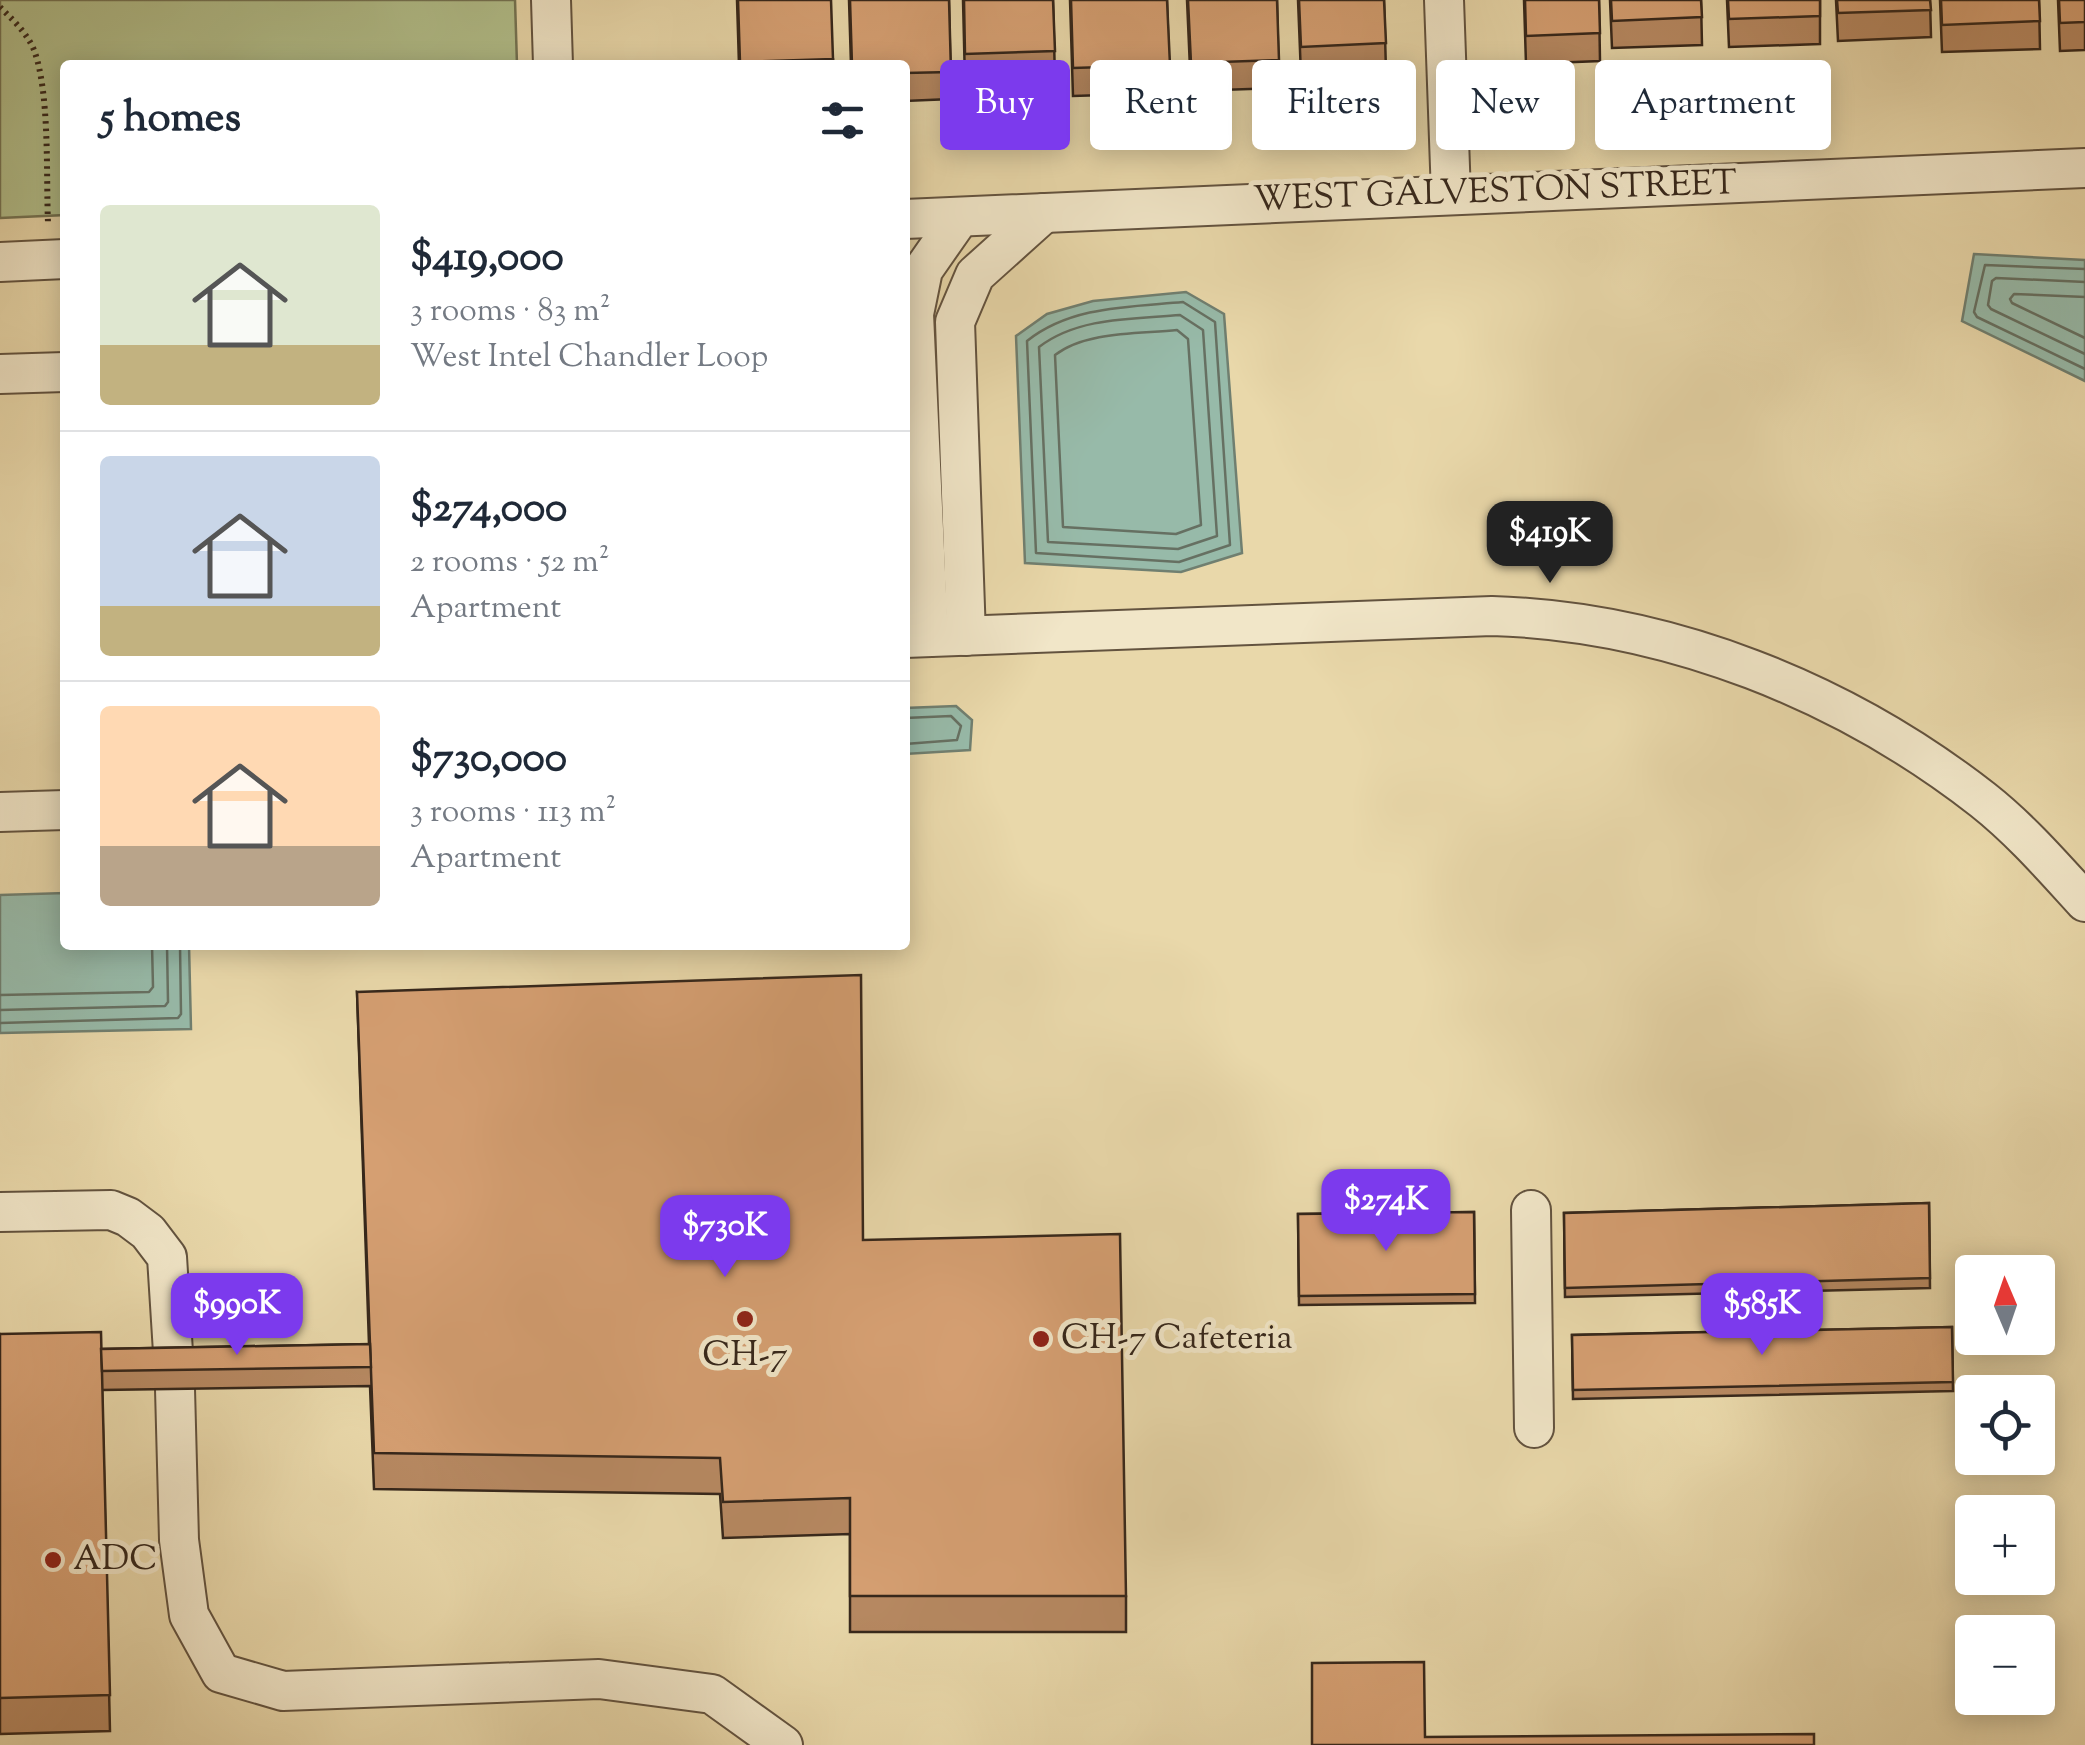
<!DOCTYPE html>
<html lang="en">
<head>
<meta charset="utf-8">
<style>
	:root { --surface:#fff; --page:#f2f2f3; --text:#1f2937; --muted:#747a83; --line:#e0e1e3; --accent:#7c3aed }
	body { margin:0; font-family:"Sorts Mill Goudy",serif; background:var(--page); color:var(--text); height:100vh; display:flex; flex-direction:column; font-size:38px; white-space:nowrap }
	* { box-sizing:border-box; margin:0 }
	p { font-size:32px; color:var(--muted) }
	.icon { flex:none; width:55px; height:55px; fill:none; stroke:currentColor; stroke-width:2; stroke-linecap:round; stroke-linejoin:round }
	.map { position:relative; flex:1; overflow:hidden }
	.side { position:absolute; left:60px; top:60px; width:850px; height:890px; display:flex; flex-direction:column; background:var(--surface); border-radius:10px; box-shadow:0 5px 25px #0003 }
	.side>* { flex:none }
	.hud { position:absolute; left:940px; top:60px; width:950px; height:90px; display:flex; gap:20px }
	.needle { width:65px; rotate:358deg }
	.tools { position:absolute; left:1955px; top:1255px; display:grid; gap:20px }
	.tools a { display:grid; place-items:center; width:100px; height:100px; border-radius:10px; background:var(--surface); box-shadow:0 5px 25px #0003; font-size:50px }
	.price { position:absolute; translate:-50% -85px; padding:0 22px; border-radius:20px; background:var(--accent); color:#fff; font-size:32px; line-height:65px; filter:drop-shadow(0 2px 5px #0008) }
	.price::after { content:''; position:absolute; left:50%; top:60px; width:30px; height:22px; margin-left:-15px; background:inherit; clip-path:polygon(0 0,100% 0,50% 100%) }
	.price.active { background:#222; color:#fff }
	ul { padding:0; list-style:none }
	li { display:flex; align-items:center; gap:30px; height:250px; padding:0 40px }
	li+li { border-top:2px solid var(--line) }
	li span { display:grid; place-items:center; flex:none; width:280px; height:200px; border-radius:10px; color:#555 }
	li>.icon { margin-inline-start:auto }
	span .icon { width:120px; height:120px; fill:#fffc; stroke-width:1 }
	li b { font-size:42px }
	h2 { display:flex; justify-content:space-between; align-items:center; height:120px; padding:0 40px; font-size:42px }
	.chip { padding:0 35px; border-radius:10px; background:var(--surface); box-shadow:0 5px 25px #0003; font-size:35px; line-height:90px }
	.chip.active { background:var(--accent); color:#fff }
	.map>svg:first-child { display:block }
</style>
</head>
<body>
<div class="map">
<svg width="2085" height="1745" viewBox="0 0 2085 1745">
	<rect width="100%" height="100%" fill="#e9d8aa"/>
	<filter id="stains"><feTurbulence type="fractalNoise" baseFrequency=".002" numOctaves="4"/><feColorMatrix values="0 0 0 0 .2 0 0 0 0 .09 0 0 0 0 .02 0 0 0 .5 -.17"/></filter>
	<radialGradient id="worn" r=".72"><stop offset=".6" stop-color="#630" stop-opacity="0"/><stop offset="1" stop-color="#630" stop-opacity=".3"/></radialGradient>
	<!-- green -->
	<path fill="#b2c08c" stroke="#747454" stroke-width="2.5" d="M0,0H515L517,65H65V215L0,218Z"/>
	<!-- water -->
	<g fill="#97baa9" stroke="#707f70" stroke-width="2.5">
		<path d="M1974,254L2085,260V381L1962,321Z"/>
		<path d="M1186,292L1224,314L1242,553L1181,572L1025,563L1016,336L1047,314L1093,301Z"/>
		<path d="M956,706L972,720L970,750L905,754V708Z"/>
		<path d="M65,893V945H189L191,1029L0,1033V895Z"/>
	</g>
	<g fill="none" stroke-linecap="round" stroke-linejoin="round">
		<!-- shore -->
		<g stroke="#667062" stroke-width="2.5">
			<path d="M2085,269L1985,265L1974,312L1977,317L2085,369"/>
			<path d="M2085,282L1996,278L1992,281L1988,305L1991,309L2085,354"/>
			<path d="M2085,297L2014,294L2010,299L2012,303L2085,338"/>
			<path d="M1183,302L1215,322L1230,545L1179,562L1036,553L1027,341C1071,306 1129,307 1183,302Z"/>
			<path d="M1180,315L1203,330L1217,536L1178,549L1048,542L1039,347C1078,317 1133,319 1180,315Z"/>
			<path d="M1177,330L1188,339L1201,525L1176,534L1063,527L1055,355C1086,331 1139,334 1177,330Z"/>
			<path d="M905,718L951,716L961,726L957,740L905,744"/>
			<path d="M0,995L149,992L153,987L152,945"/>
			<path d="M0,1010L165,1006L168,1002L167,945"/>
			<path d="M0,1023L178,1018L181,1014L180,945"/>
		</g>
		<defs>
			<g id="minor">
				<path d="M551,0L553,65"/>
				<path d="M1444,0L1451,195"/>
				<path d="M905,219L2085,168"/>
				<path d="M0,262L65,259"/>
				<path d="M0,374L65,372"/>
				<path d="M966,636L955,322L975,275L1044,213"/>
				<path d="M929,637L914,314L923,270L960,217"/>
				<path d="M905,638L1492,616C1669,621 1845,692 1983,800C2021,830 2053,867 2085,902"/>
				<path d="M0,812L65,810"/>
				<path d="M1531,1210L1534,1428"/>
				<path d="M0,1212L111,1210L128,1217L148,1232L167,1257L174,1368"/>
				<path d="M175,1389L179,1540L189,1615L221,1673L283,1691L599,1679L712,1694L783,1745"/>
			</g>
		</defs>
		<!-- minor casing -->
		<use href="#minor" stroke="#63533f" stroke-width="42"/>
		<!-- path -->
		<path stroke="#36271b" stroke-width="6" stroke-dasharray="2.5 5" stroke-linecap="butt" d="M0,7C13,20 27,33 34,50C50,93 46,175 48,223"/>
		<!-- minor -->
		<use href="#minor" stroke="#f1e6c8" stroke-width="38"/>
	</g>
	<!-- wall -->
	<g fill="#b78962" stroke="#36271b" stroke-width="2.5">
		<path d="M737,0L833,59V65H739Z"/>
		<path d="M849,0H949L951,99L905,101V65H851Z"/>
		<path d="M963,0H1053L1055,79L965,82Z"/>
		<path d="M1070,0H1167L1170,93L1073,96Z"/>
		<path d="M1187,0H1277L1279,88L1191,91Z"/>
		<path d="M1298,0H1384L1386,71L1301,75Z"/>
		<path d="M1524,0H1599L1600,61L1526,64Z"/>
		<path d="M1610,0H1701L1702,45L1612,48Z"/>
		<path d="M1727,0H1820V44L1729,47Z"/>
		<path d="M1836,0H1930L1931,37L1838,41Z"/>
		<path d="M1940,0H2039L2040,49L1942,52Z"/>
		<path d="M2058,0H2085V50L2060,51Z"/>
		<path d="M357,992L863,1240L1126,1596V1632H850V1534L723,1538L720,1494L374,1489L370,1386L102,1390L110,1731L0,1734V1334L101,1349L369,1344Z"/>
		<path d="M1929,1203L1930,1288L1565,1297L1564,1213Z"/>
		<path d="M1474,1212L1475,1303L1299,1305L1298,1214Z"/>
		<path d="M1952,1327L1953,1391L1573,1399L1572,1335Z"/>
	</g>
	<!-- building -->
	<g fill="#d59f72" stroke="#36271b" stroke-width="2.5">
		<path d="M738,0H831L833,59L740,62Z"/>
		<path d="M850,0H949L951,72L905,73V65H852Z"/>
		<path d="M964,0H1053L1055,51L965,54Z"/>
		<path d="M1071,0H1167L1170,65L1073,68Z"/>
		<path d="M1188,0H1277L1279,60L1191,63Z"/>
		<path d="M1299,0H1384L1386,43L1301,47Z"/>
		<path d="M1525,0H1599L1600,33L1526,36Z"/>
		<path d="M1611,0H1701L1702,17L1612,21Z"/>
		<path d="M1728,0H1820V16L1729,19Z"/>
		<path d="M1837,0H1930L1931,10L1838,13Z"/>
		<path d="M1941,0H2039L2040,21L1942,25Z"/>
		<path d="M2059,0H2085V22L2060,23Z"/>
		<path d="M861,975L863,1240L1120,1234L1126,1596H850V1498L723,1502L720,1458L374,1453L357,992Z"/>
		<path d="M1929,1203L1930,1278L1565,1288L1564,1213Z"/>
		<path d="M1474,1212L1475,1294L1299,1296L1298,1214Z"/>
		<path d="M1952,1327L1953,1382L1573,1390L1572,1335Z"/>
		<path d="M101,1332L110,1695L0,1698V1334Z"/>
		<path d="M370,1344L371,1367L102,1371L101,1349Z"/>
		<path d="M1424,1662L1425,1737L1814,1734V1745H1312V1663Z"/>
	</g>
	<!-- markers -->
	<g fill="#8f2418" stroke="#f1e6c8" stroke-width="4">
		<circle cx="745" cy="1319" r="10"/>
		<circle cx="1041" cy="1339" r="10"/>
		<circle cx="53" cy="1560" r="10"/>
	</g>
	<g text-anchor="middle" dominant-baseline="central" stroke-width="10" stroke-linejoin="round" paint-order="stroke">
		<!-- street labels -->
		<g font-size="35" fill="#36271b" stroke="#f1e6c8">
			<text transform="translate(1495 193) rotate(-2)">WEST GALVESTON STREET</text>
		</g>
		<!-- poi labels -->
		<g font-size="35" fill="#36271b" stroke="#f1e6c8" text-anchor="start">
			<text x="1061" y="1339">CH-7 Cafeteria</text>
			<text x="745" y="1356" text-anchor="middle">CH-7</text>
			<text x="73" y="1560">ADC</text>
		</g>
	</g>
	<rect width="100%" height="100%" filter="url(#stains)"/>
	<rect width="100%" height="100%" fill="url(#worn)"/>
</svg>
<div class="tools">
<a><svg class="needle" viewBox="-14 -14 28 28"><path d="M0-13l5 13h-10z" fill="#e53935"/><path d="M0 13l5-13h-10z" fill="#747a83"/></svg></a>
<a><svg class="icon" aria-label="locate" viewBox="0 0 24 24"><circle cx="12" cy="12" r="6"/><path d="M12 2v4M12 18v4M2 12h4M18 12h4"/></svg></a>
<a>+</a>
<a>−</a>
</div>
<b class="price active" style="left:1550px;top:586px">$419K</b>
<b class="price" style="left:1386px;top:1254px">$274K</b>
<b class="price" style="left:725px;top:1280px">$730K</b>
<b class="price" style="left:237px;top:1358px">$990K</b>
<b class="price" style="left:1762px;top:1358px">$585K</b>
<div class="hud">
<a class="chip active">Buy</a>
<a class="chip">Rent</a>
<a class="chip">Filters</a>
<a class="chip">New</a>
<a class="chip">Apartment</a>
</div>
<section class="side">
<h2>5 homes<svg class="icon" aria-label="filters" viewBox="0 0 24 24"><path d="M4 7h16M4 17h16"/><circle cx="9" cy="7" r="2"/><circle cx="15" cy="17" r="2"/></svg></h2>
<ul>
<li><span style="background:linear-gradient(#dfe7d0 70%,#c2b280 0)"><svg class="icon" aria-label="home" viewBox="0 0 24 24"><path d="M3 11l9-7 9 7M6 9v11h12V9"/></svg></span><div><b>$419,000</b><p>3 rooms · 83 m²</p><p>West Intel Chandler Loop</p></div></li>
<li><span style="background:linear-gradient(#c9d6e8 75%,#c2b280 0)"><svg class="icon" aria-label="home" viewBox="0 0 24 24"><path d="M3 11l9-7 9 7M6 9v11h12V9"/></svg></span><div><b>$274,000</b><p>2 rooms · 52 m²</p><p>Apartment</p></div></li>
<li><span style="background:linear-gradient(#ffd9b3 70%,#b9a48a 0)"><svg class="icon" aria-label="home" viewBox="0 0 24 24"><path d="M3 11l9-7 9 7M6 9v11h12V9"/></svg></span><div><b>$730,000</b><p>3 rooms · 113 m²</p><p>Apartment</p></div></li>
</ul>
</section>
</div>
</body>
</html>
